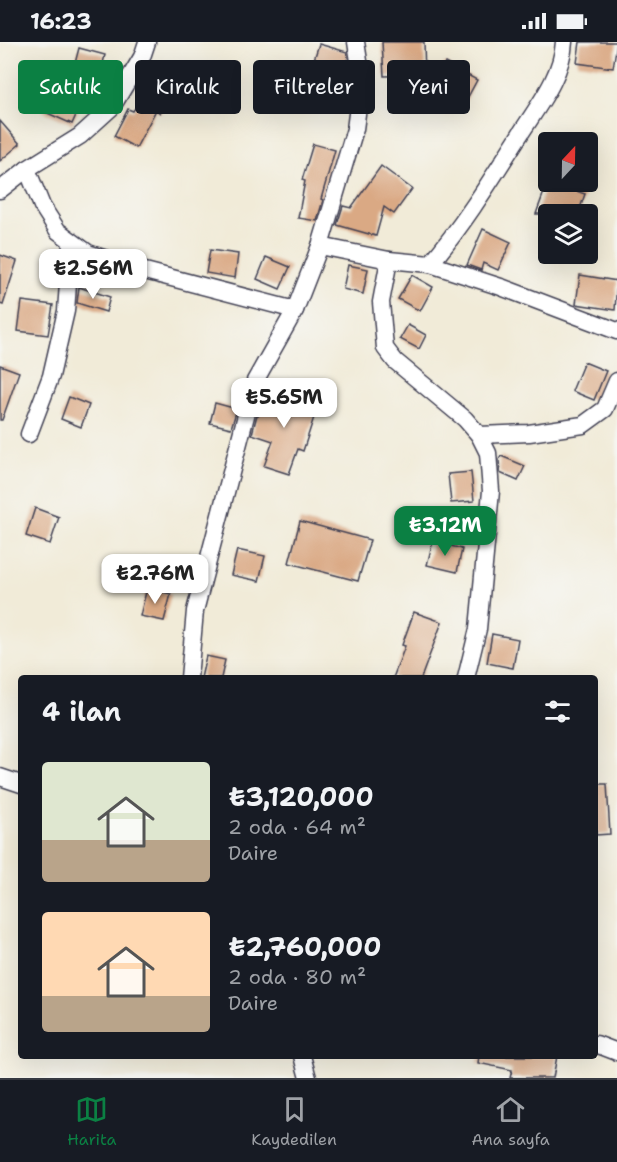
<!DOCTYPE html>
<html lang="tr">
<head>
<meta charset="utf-8">
<style>
	:root { --surface:#171b24; --page:#20242c; --text:#f1f3f6; --muted:#9ea1a6; --line:#363941; --accent:#0b8043 }
	body { margin:0; font-family:"Shantell Sans",sans-serif; background:var(--page); color:var(--text); height:100vh; display:flex; flex-direction:column; font-size:22px; white-space:nowrap }
	* { box-sizing:border-box; margin:0 }
	p { font-size:20px; color:var(--muted) }
	.icon { flex:none; width:33px; height:33px; fill:none; stroke:currentColor; stroke-width:2; stroke-linecap:round; stroke-linejoin:round }
	.map { position:relative; flex:1; overflow:hidden }
	.details { position:absolute; left:18px; top:633px; width:580px; height:384px; display:flex; flex-direction:column; background:var(--surface); border-radius:6px; box-shadow:0 6px 24px #0002 }
	.details>* { flex:none }
	.guide { position:absolute; left:18px; top:18px; width:582px; height:54px; display:flex; gap:12px }
	.needle { width:39px; rotate:22deg }
	.controls { position:absolute; left:538px; top:90px; display:grid; gap:12px }
	.controls a { display:grid; place-items:center; width:60px; height:60px; border-radius:6px; background:var(--surface); box-shadow:0 6px 24px #0002; font-size:30px }
	.price { position:absolute; translate:-50% -51px; padding:0 14px; border-radius:12px; background:#fff; color:#222; font-size:20px; line-height:39px; filter:drop-shadow(0 2px 3px #0008) }
	.price::after { content:''; position:absolute; left:50%; top:36px; width:18px; height:14px; margin-left:-9px; background:inherit; clip-path:polygon(0 0,100% 0,50% 100%) }
	.price.selected { background:var(--accent); color:#fff }
	ul { padding:0; list-style:none }
	li { display:flex; align-items:center; gap:18px; height:150px; padding:0 24px }
	li span { display:grid; place-items:center; flex:none; width:168px; height:120px; border-radius:6px; color:#555 }
	li>.icon { margin-inline-start:auto }
	span .icon { width:72px; height:72px; fill:#fffc; stroke-width:1 }
	li b { font-size:26px }
	h2 { display:flex; justify-content:space-between; align-items:center; height:72px; padding:0 24px; font-size:26px }
	.pill { padding:0 21px; border-radius:6px; background:var(--surface); box-shadow:0 6px 24px #0002; font-size:21px; line-height:54px }
	.pill.selected { background:var(--accent); color:#fff }
	.status { display:flex; justify-content:space-between; align-items:center; height:42px; padding:0 30px; background:var(--surface); direction:ltr }
	.status svg { height:16px; fill:currentColor }
	.dock { display:flex; justify-content:space-around; align-items:center; height:84px; border-top:2px solid var(--line); background:var(--surface); font-size:16px; color:var(--muted) }
	.dock a { display:grid; justify-items:center; gap:3px }
	.dock .selected { color:var(--accent) }
	.map>svg:first-child { display:block }
</style>
</head>
<body>
<div class="status"><b>16:23</b><svg viewBox="0 0 49 12"><path d="M0 12V9h3v3zM5 12V6h3v6zM10 12V3h3v9zM15 12V0h3v12zM26 1h20v11H26zM47 4h2v5h-2z"/></svg></div>
<div class="map">
<svg width="617" height="1036" viewBox="0 0 617 1036">
	<rect width="100%" height="100%" fill="#f6f6f2"/>
	<filter id="ink" filterUnits="userSpaceOnUse"><feTurbulence type="fractalNoise" baseFrequency=".0167" numOctaves="2"/><feDisplacementMap in="SourceGraphic" scale="12" xChannelSelector="R" yChannelSelector="G"/><feConvolveMatrix kernelMatrix="1 2 1 2 8 2 1 2 1" color-interpolation-filters="sRGB"/></filter>
	<filter id="wash" filterUnits="userSpaceOnUse"><feTurbulence type="fractalNoise" baseFrequency=".008" numOctaves="4" result="noise"/><feDisplacementMap in="SourceGraphic" scale="24" xChannelSelector="R" yChannelSelector="G"/><feGaussianBlur stdDeviation="1.35" result="paint"/><feColorMatrix in="noise" values="0 0 0 0 0 0 0 0 0 0 0 0 0 0 0 0 0 1.4 0 .05"/><feComposite in="paint" operator="in"/></filter>
	<g filter="url(#wash)">
		<rect width="100%" height="100%" fill="#f1ebd8"/>
		<g id="blocks">
			<!-- building -->
			<g fill="#daa984">
				<path d="M382,0H424L425,33L384,34Z"/>
				<path d="M580,0H617L613,26L577,21Z"/>
				<path d="M319,2L347,10L348,15L342,36L311,27Z"/>
				<path d="M79,6L105,13L98,42L91,40L72,82L43,69L53,46L67,52Z"/>
				<path d="M445,21L477,38L462,66L430,49Z"/>
				<path d="M153,41L172,54L160,71L156,68L136,106L114,94L128,67L133,69Z"/>
				<path d="M0,79L20,102L0,119Z"/>
				<path d="M313,102L335,108L321,157L323,158L317,179L298,176L305,139L302,138Z"/>
				<path d="M381,124L412,147L394,172L384,165L376,194L337,183L343,164L351,166Z"/>
				<path d="M548,139L585,152L578,172H536Z"/>
				<path d="M483,187L511,200L498,228L483,221L481,228L467,223Z"/>
				<path d="M210,208L238,212L235,236L206,231Z"/>
				<path d="M0,213L17,219L3,263L0,262Z"/>
				<path d="M266,215L290,225L280,247L257,237Z"/>
				<path d="M348,223L368,227L363,252L343,247Z"/>
				<path d="M412,233L433,245L420,269L398,257Z"/>
				<path d="M580,233L617,239L615,268L576,262Z"/>
				<path d="M79,245L110,255L106,270L77,261Z"/>
				<path d="M22,259L53,263L48,293L18,289Z"/>
				<path d="M408,283L426,293L419,307L400,297Z"/>
				<path d="M584,320L606,329L594,358L572,349Z"/>
				<path d="M0,323L19,330L2,378H0Z"/>
				<path d="M267,350L317,366L303,409L298,407L289,432L264,424L273,399L252,392L257,373H259Z"/>
				<path d="M69,355L89,363L81,385L61,377Z"/>
				<path d="M215,361L237,367L231,386L210,381Z"/>
				<path d="M501,414L525,424L518,439L500,431L499,418Z"/>
				<path d="M471,430L474,459L451,461L448,432Z"/>
				<path d="M35,466L59,475L50,502L26,494Z"/>
				<path d="M300,479L370,498L358,539L289,521Z"/>
				<path d="M433,499L462,507L457,530L427,523Z"/>
				<path d="M237,508L265,514L259,539L231,533Z"/>
				<path d="M147,546L171,552L164,579L140,574Z"/>
				<path d="M414,570L442,580L421,636H393L405,604L402,603Z"/>
				<path d="M492,592L518,597L513,626L487,621Z"/>
				<path d="M206,614L225,618L221,636H201Z"/>
				<path d="M596,742H607L610,792L596,793Z"/>
				<path d="M479,1014H557L553,1036H510L512,1028L478,1021Z"/>
			</g>
		</g>
	</g>
	<g filter="url(#ink)">
		<use href="#blocks" fill-opacity="0" stroke="#414053" stroke-width="1.5"/>
		<g fill="none" stroke-linecap="round" stroke-linejoin="round">
			<defs>
				<g id="minor">
					<path d="M27,127L42,164L58,189L88,211L141,228L295,268"/>
					<path d="M0,148L27,127L80,94L112,65L142,15L147,0"/>
					<path d="M320,204L389,218L430,222C464,182 491,138 519,94C537,65 562,35 564,0"/>
					<path d="M389,218L381,260L385,306L395,319L465,377L479,393L488,411L491,449L478,587L466,636"/>
					<path d="M430,222L501,245L617,289"/>
					<path d="M29,392L51,334L66,269L71,201"/>
					<path d="M479,393L529,391L583,383L605,367L617,339"/>
					<path d="M189,636L195,569L255,339L295,268L320,204L355,87L359,57V19L356,0"/>
					<path d="M0,735L21,742"/>
					<path d="M596,1002L617,1010"/>
					<path d="M302,1014L308,1036"/>
				</g>
			</defs>
			<!-- minor casing -->
			<use href="#minor" stroke="#414053" stroke-width="19"/>
			<!-- minor -->
			<use href="#minor" stroke="#fff" stroke-width="16"/>
		</g>
	</g>
</svg>
<div class="controls">
<a><svg class="needle" viewBox="-14 -14 28 28"><path d="M0-13l5 13h-10z" fill="#e53935"/><path d="M0 13l5-13h-10z" fill="#9ea1a6"/></svg></a>
<a><svg class="icon" aria-label="layers" viewBox="0 0 24 24"><path d="M12 4l9 5-9 5-9-5zM3 14l9 5 9-5"/></svg></a>
</div>
<b class="price" style="left:93px;top:258px">₺2.56M</b>
<b class="price" style="left:284px;top:387px">₺5.65M</b>
<b class="price selected" style="left:445px;top:515px">₺3.12M</b>
<b class="price" style="left:155px;top:563px">₺2.76M</b>
<div class="guide">
<a class="pill selected">Satılık</a>
<a class="pill">Kiralık</a>
<a class="pill">Filtreler</a>
<a class="pill">Yeni</a>
</div>
<section class="details">
<h2>4 ilan<svg class="icon" aria-label="filters" viewBox="0 0 24 24"><path d="M4 7h16M4 17h16"/><circle cx="9" cy="7" r="2"/><circle cx="15" cy="17" r="2"/></svg></h2>
<ul>
<li><span style="background:linear-gradient(#dfe7d0 65%,#b9a48a 0)"><svg class="icon" aria-label="home" viewBox="0 0 24 24"><path d="M3 11l9-7 9 7M6 9v11h12V9"/></svg></span><div><b>₺3,120,000</b><p>2 oda · 64 m²</p><p>Daire</p></div></li>
<li><span style="background:linear-gradient(#ffd9b3 70%,#b9a48a 0)"><svg class="icon" aria-label="home" viewBox="0 0 24 24"><path d="M3 11l9-7 9 7M6 9v11h12V9"/></svg></span><div><b>₺2,760,000</b><p>2 oda · 80 m²</p><p>Daire</p></div></li>
</ul>
</section>
</div>
<nav class="dock">
<a class="selected"><svg class="icon" aria-label="map" viewBox="0 0 24 24"><path d="M3 6l6-2 6 2 6-2v14l-6 2-6-2-6 2zM9 4v14M15 6v14"/></svg>Harita</a>
<a><svg class="icon" aria-label="saved" viewBox="0 0 24 24"><path d="M7 4h10v16l-5-4-5 4z"/></svg>Kaydedilen</a>
<a><svg class="icon" aria-label="home" viewBox="0 0 24 24"><path d="M3 11l9-7 9 7M6 9v11h12V9"/></svg>Ana sayfa</a>
</nav>
</body>
</html>
